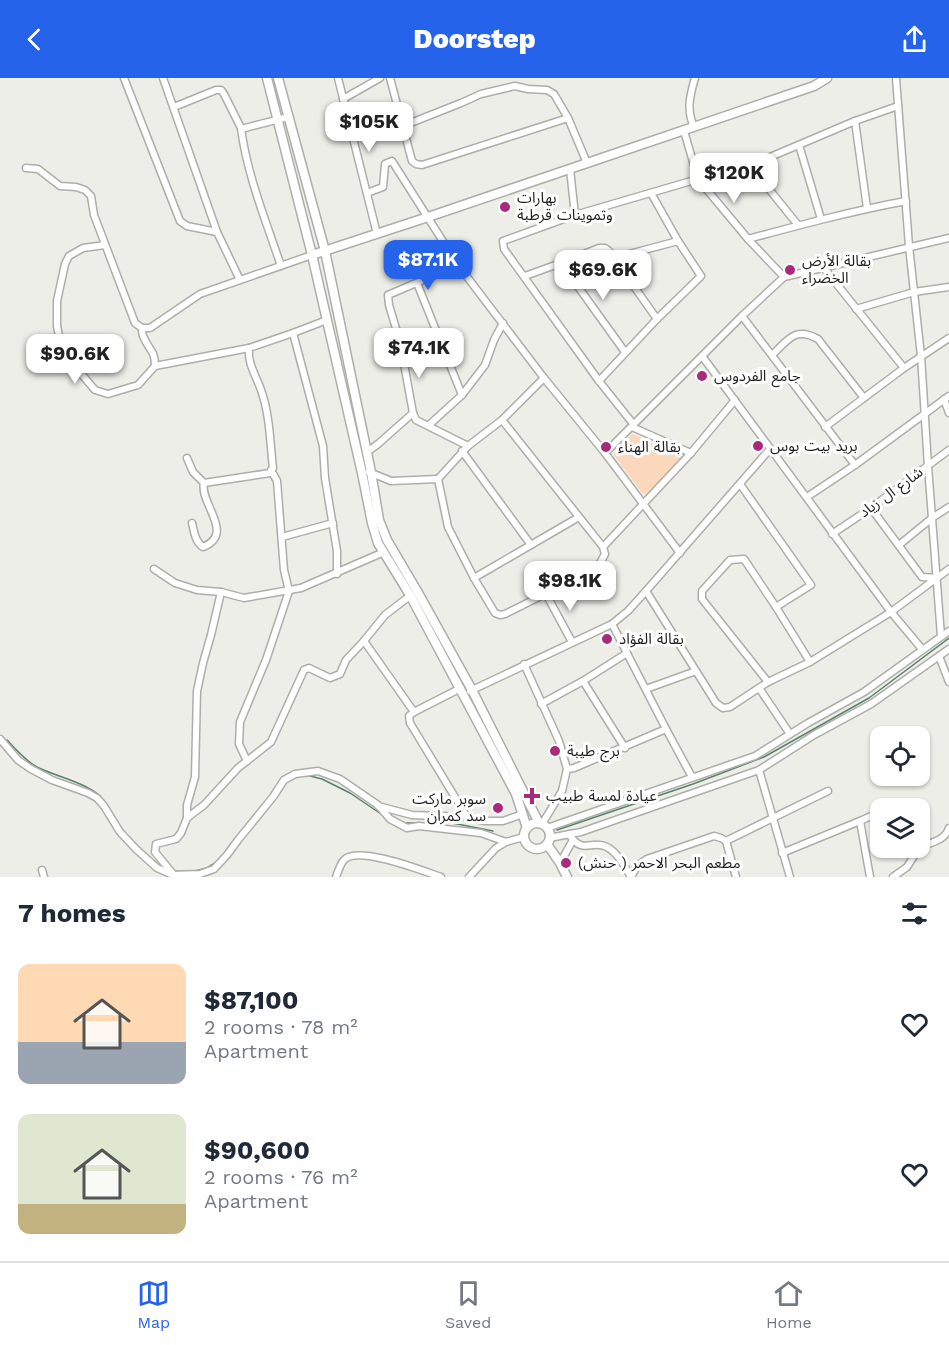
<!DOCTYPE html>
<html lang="en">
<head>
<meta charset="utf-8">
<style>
	:root { --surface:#fff; --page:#f6f6f7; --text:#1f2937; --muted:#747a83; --line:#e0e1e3; --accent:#2563eb }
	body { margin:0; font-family:"Work Sans","Noto Sans Arabic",sans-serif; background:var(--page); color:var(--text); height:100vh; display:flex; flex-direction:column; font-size:22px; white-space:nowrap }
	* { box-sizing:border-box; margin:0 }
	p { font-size:20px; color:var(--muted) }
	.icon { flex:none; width:33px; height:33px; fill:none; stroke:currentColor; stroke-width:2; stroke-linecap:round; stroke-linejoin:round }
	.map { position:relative; height:799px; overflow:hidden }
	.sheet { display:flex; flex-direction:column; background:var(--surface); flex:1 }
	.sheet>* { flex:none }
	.tools { position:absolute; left:870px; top:648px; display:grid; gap:12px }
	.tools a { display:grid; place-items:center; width:60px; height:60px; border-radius:12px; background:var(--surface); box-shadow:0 2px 4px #0004; font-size:30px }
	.price { position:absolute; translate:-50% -51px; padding:0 14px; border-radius:12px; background:#fff; color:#222; font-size:20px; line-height:39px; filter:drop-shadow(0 2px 3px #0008) }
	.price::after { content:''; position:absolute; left:50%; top:36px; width:18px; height:14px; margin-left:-9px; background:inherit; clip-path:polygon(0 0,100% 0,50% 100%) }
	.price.current { background:var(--accent); color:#fff }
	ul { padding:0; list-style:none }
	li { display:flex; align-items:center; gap:18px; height:150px; padding:0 18px }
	li span { display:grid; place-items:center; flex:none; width:168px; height:120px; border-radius:12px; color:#555 }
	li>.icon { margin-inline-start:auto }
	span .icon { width:72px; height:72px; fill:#fffc; stroke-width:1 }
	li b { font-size:26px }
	h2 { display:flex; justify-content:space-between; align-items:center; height:72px; padding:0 18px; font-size:26px }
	header { display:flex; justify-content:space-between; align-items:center; height:78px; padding:0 18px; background:var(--accent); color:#fff; font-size:27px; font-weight:800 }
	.tabs { display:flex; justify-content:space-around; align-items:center; height:84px; border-top:2px solid var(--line); background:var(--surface); font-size:16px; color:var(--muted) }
	.tabs a { display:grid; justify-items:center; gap:3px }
	.tabs .current { color:var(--accent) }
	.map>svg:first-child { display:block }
</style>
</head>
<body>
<header><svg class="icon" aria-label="back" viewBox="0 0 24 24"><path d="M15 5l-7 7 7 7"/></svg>Doorstep<svg class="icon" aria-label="share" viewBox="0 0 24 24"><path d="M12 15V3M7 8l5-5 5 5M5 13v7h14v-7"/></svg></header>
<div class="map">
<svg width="949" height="799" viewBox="0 0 949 799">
	<rect width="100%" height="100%" fill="#edeee8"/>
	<!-- green -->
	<path fill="#fbd8bb" d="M632,356L681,377L683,380L646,416L642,415L614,377L615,372Z"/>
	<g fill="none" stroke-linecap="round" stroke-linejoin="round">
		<!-- stream -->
		<g stroke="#5a816f" stroke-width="1.5">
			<path d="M7,662C16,672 24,681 35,688C53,698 93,706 103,722"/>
			<path d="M306,697L322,701L350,715L384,738"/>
			<path d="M402,745H452L493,753"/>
			<path d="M557,752L693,706L764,679L869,620L949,560"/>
			<path d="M174,793L187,794"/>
			<path d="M195,793L207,790L215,785"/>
		</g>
		<defs>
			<g id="street">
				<path d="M124,0L180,143L187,148L217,154"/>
				<path d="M163,0L217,154L240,202"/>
				<path d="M338,0L377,156"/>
				<path d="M390,0L412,83L416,86L422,87L568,40"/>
				<path d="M896,0L909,168L921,278L928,388L941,558"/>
				<path d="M343,21L380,0"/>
				<path d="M174,29L216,12H221L224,16L241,50H245L288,39"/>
				<path d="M855,43L867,130"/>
				<path d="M403,48L461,25L481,16L515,8L528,11L547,12L554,16L568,40L587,85"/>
				<path d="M694,49C686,32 690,17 695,0"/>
				<path d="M241,50C247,97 266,143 281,188"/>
				<path d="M684,53L698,101L748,161L784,199"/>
				<path d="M799,67L821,141"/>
				<path d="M26,90L38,91L60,108L76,109L85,112L91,118L94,137L135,245L142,250H150L200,216L312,177"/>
				<path d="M570,91L575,137"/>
				<path d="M367,115L383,109L385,86L392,83L458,187L544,300L605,375L680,475"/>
				<path d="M798,147L760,100L757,91L763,82L855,43L898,28"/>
				<path d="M748,161C800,147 852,133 906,123"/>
				<path d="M105,167L83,170L69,178L65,186L57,223V248L62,273L95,312L108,316L138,307L155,288L249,270"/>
				<path d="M614,180L678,163"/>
				<path d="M561,185L625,274"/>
				<path d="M458,187L388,217L389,227L400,264L413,335L416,342L468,368"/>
				<path d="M823,189L904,290"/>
				<path d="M525,198L561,185L599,170H605L609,173L657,241"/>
				<path d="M417,205L462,317"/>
				<path d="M856,231L914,214L949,209"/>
				<path d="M742,238L855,387"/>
				<path d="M327,242L293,255L323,368L325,400L337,473V496"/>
				<path d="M142,250C142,253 142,257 144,260C149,272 155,272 155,288"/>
				<path d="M772,277C788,262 795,248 818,261L864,320"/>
				<path d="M702,278L891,534L922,571"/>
				<path d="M599,303L657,241L701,198L678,163L651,115"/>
				<path d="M944,321L949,335"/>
				<path d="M429,347L462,317L485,287L494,262L503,245"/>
				<path d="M634,347L599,303L504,171L503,163L575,137L698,101"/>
				<path d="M632,349L691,375"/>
				<path d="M825,349L904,290L949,260"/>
				<path d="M462,373L531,467"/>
				<path d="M367,374L378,366L413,335"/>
				<path d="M605,375L742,238L784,199L949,160"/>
				<path d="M187,380L193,394L204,405L270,395L273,390C270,365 270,339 262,315C258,301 247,286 249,270L293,255"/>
				<path d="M369,394L391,403L438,401L448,449L474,500L495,535L500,537L505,536L585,496L599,487L605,476L603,469L502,342"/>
				<path d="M438,401L468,368L502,342L544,300"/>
				<path d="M740,406L811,507L776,529"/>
				<path d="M807,419L855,387L949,318"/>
				<path d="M871,430L922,499L936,500"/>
				<path d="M192,445C194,453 195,464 203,469C236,456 199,425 204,405"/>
				<path d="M832,456L871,430L949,372"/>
				<path d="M282,459L333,445"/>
				<path d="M899,467L932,440L949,429"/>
				<path d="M603,469L691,375L735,322"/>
				<path d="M154,491L175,505L197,512L221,514L244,520L301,510L384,474"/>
				<path d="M474,500L579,439"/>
				<path d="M646,513L716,625L723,630L730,629L768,604L810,584L891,534L949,491"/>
				<path d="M546,516L572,564"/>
				<path d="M612,546L666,651L692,699"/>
				<path d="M364,563L414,634"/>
				<path d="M939,578L949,604"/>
				<path d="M524,586L559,663L567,691L562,713L542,746"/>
				<path d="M583,603L625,670"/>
				<path d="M768,604L702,521V513L730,482L744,481L776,529L810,584"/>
				<path d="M461,610L414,634L409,638L410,645L467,739"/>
				<path d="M759,610L790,656"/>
				<path d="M646,611L696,593"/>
				<path d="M470,613L612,546L628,533L646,513L770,371"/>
				<path d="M541,626L583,603L627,575"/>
				<path d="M0,661L18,682L31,691L52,702L88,715L97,720L104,728L120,754L136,771L157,790L173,797L200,796L214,791L227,777L238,762L273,719L284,702L295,696L318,693L340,701L378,727L390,741L407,750L419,748L481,755L506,764"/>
				<path d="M247,683L239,666L240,644L266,582L289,513L284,492L277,403L271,392"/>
				<path d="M567,691L574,690L666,651"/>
				<path d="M759,692L790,799"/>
				<path d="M378,728L412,737L467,739L485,743H503L523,736"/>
				<path d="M890,730L902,725L906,726L908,730"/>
				<path d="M187,740V727L195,699L197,613L203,585L211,557L221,514"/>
				<path d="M860,743L880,734"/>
				<path d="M547,750L755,678L808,645L864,614L949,553"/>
				<path d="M569,756C583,778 591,761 607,769C618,775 625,789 631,799"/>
				<path d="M549,760L581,754L759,692L814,657L871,626L949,571"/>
				<path d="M726,763L828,713"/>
				<path d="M920,769C931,764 945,763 949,750"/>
				<path d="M782,775L860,743L870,799"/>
				<path d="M560,785L573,762"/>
				<path d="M42,792L44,799"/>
				<path d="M173,796L155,774L156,766L176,761L181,755L187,740L204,727L238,690L271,664L304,592L309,590L330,600L340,596L346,582L363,564L385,537L411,517"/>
				<path d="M336,799C338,794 340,786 344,782C358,767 423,793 441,799"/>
				<path d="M469,799L496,770L506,764L524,759"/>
				<path d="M631,799L637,788L647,781L714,758L721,760L726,763L736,799"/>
				<path d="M893,799L907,789L919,770"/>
			</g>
			<g id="secondary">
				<path d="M267,0L312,177L362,395L372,445L378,465L410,517L516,716L527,750"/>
				<path d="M278,0L325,173L371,394L379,442L387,462L417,513L472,612L539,745"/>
				<path d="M312,177L428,139L814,8L827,0"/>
				<circle cx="537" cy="758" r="13"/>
				<path d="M547,766L560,785L567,799"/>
			</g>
		</defs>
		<!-- street casing -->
		<use href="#street" stroke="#aeaea9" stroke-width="9"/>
		<!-- secondary casing -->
		<use href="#secondary" stroke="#aeaea9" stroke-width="11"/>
		<!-- street -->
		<use href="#street" stroke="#fff" stroke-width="6"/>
		<!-- secondary -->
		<use href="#secondary" stroke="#fff" stroke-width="8"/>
	</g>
	<!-- markers -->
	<g fill="#a72a7b" stroke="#fff" stroke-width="2">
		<circle cx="505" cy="129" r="6"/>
		<circle cx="790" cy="192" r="6"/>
		<circle cx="702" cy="298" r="6"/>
		<circle cx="758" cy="368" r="6"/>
		<circle cx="606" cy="369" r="6"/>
		<circle cx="607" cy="561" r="6"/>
		<circle cx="555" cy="673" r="6"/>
		<path d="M529 709h6v6h6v6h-6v6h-6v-6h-6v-6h6z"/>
		<circle cx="498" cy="730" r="6"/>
		<circle cx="566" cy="785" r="6"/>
	</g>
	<g text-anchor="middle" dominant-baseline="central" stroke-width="6" stroke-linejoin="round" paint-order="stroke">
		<!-- poi labels -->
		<g font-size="15" fill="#1f1f1d" stroke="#fff" text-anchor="start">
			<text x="517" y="120">بهارات<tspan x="517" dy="17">وتموينات قرطبة</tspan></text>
			<text x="802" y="183">بقالة الأرض<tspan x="802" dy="17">الخضراء</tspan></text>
			<text x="714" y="298">جامع الفردوس</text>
			<text x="770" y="368">بريد بيت بوس</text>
			<text x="618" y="369">بقالة الهناء</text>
			<text x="619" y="561">بقالة الفؤاد</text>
			<text x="567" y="673">برج طيبة</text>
			<text x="546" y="718">عيادة لمسة طبيب</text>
			<text x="486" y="721" text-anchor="end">سوبر ماركت<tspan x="486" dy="17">سد كمران</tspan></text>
			<text x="578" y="785">مطعم البحر الاحمر ( حنش)</text>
		</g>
		<!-- street labels -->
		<g font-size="15" fill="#1f1f1d" stroke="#fff">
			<text transform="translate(891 414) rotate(-36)">شارع ال زياد</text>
		</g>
	</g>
</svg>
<div class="tools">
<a><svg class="icon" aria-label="locate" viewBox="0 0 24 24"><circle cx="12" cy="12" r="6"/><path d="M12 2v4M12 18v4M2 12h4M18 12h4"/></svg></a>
<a><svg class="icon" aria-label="layers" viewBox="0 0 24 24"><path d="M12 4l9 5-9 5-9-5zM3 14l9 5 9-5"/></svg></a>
</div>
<b class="price" style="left:369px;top:75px">$105K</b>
<b class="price" style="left:734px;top:126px">$120K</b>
<b class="price current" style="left:428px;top:213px">$87.1K</b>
<b class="price" style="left:603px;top:223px">$69.6K</b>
<b class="price" style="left:419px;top:301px">$74.1K</b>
<b class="price" style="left:75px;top:307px">$90.6K</b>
<b class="price" style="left:570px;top:534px">$98.1K</b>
</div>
<section class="sheet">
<h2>7 homes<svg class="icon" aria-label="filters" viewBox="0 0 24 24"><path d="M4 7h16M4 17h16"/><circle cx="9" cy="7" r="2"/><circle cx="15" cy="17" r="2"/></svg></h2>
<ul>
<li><span style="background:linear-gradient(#ffd9b3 65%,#9aa5b1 0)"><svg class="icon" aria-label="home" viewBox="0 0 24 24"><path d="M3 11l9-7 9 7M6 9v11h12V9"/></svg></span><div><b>$87,100</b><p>2 rooms · 78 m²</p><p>Apartment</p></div><svg class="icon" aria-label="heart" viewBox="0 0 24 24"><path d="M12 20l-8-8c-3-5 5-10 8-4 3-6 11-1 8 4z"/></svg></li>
<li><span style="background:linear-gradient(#dfe7d0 75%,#c2b280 0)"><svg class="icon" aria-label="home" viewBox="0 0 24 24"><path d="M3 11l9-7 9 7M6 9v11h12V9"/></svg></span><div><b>$90,600</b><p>2 rooms · 76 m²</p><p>Apartment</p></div><svg class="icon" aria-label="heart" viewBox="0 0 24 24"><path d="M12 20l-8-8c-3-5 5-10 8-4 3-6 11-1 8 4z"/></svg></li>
</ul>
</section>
<nav class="tabs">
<a class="current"><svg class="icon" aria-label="map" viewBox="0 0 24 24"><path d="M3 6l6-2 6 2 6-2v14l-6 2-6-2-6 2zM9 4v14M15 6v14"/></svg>Map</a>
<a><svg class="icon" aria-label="saved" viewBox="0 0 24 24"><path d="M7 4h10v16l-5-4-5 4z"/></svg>Saved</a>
<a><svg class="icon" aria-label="home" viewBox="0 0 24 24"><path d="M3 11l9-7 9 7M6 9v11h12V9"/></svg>Home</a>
</nav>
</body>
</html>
